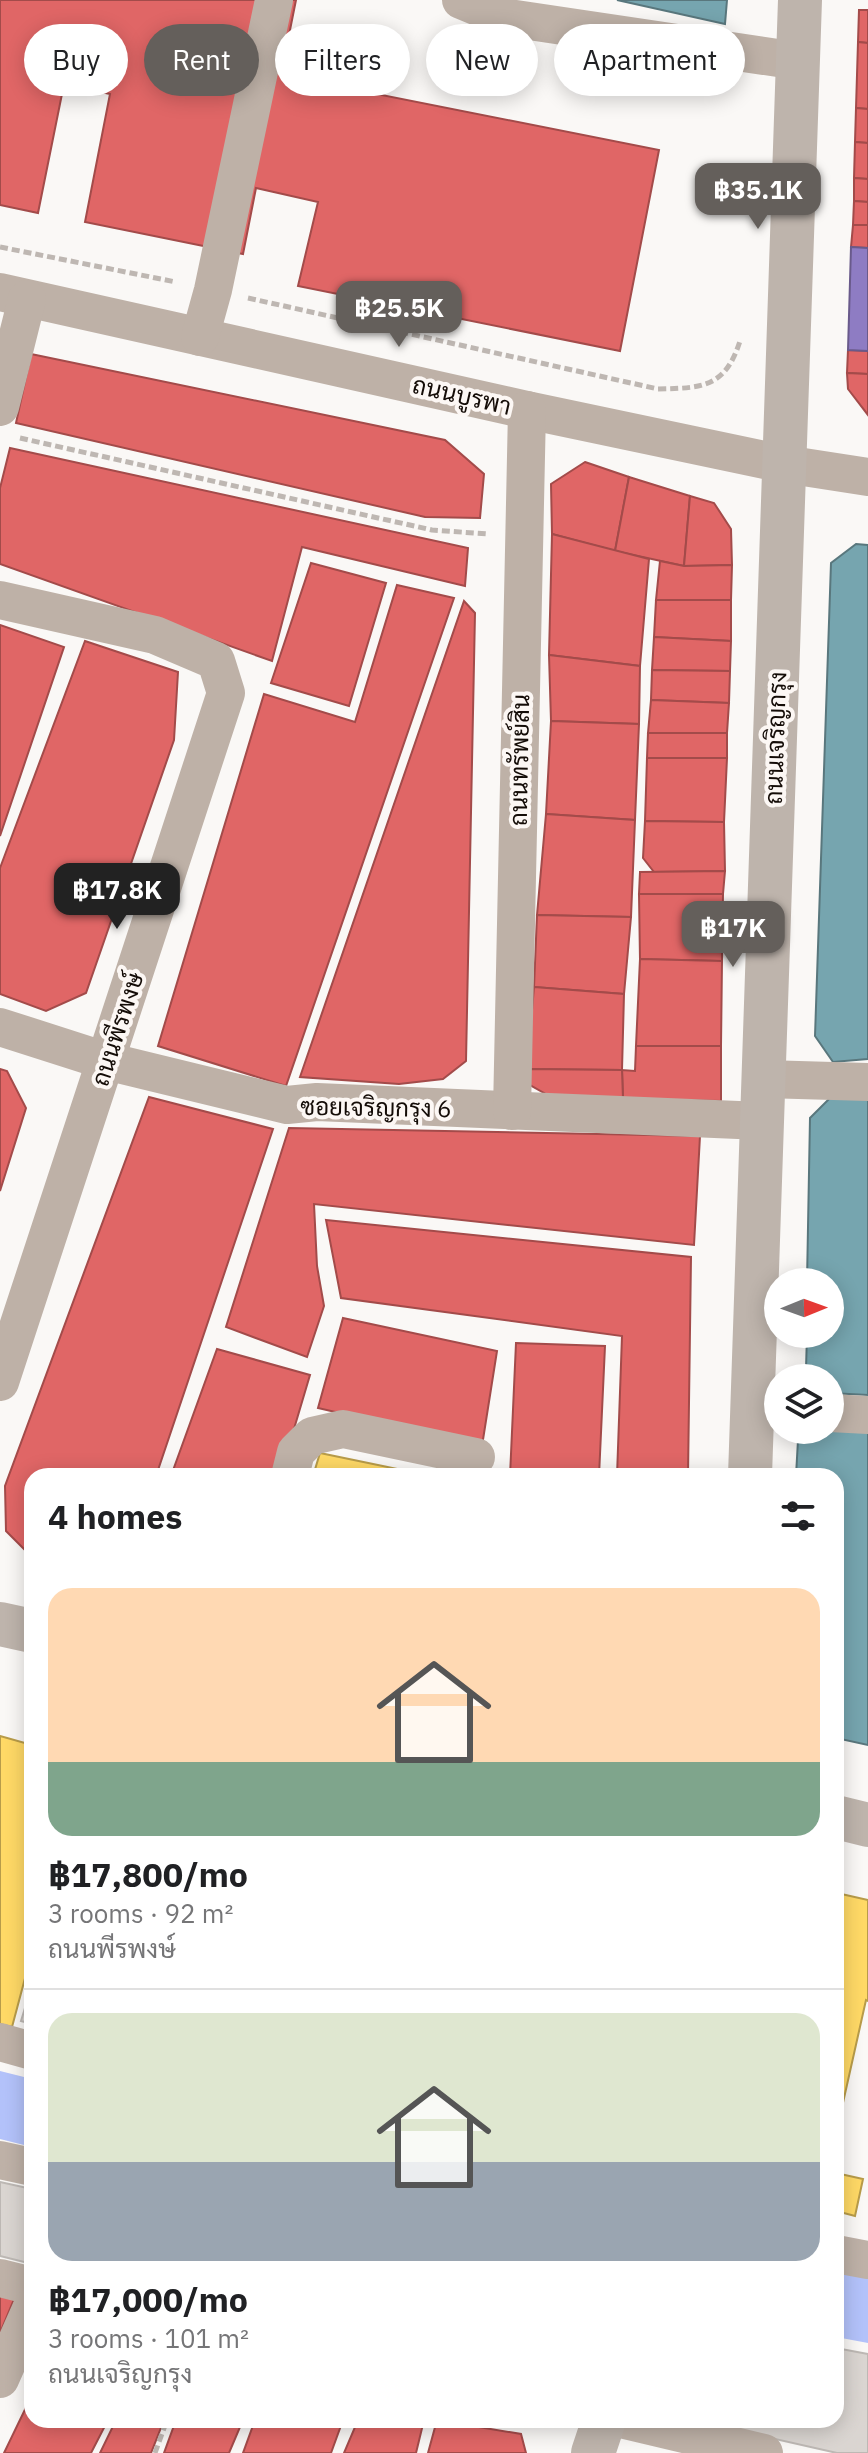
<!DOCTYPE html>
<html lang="en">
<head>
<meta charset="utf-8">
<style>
	:root { --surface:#fff; --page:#f2f2f2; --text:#202124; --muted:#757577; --line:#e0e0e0; --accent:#645f5b }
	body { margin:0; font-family:"IBM Plex Sans",Sarabun,sans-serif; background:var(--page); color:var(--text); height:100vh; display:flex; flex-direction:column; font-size:30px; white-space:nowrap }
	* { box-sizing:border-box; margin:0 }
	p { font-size:26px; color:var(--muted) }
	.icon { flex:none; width:44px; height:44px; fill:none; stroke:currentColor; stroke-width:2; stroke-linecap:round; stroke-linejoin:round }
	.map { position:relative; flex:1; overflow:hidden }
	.side { position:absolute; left:24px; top:1468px; width:820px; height:960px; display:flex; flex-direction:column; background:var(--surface); border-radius:24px; box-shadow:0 4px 20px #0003 }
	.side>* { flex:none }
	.guide { position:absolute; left:24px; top:24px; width:820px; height:72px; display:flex; gap:16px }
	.needle { width:52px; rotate:89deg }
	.tools { position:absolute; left:764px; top:1268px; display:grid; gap:16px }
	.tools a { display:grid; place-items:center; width:80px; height:80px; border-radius:50%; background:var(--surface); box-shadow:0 4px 20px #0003; font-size:40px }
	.price { position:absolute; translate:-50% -68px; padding:0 18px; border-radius:16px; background:var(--accent); color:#fff; font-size:26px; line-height:52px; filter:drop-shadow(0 2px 4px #0008) }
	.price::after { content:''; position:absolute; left:50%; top:48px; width:24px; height:18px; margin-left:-12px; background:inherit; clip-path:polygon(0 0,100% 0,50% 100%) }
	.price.on { background:#222; color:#fff }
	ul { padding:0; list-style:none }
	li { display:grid; align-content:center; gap:16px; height:424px; padding:0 24px }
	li+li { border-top:2px solid var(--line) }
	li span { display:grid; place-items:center; height:248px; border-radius:24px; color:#555 }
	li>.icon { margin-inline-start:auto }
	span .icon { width:144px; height:144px; fill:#fffc; stroke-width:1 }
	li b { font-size:34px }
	h2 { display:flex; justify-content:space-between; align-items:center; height:96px; padding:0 24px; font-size:34px }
	.pill { padding:0 28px; border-radius:36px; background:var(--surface); box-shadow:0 4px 20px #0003; font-size:28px; line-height:72px }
	.pill.on { background:var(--accent); color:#fff }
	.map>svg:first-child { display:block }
</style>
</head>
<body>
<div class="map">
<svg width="868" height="2453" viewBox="0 0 868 2453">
	<rect width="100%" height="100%" fill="#faf8f6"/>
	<!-- water -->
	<g fill="#b3c2fa">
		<path d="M0,2071L32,2079V2147L0,2139Z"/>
		<path d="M836,2268L868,2275V2343L836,2337Z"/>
	</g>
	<!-- homes -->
	<g fill="#ffd966" stroke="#b89c4a" stroke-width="2">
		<path d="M320,1453L431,1476H313Z"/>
		<path d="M0,1736L32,1745V1952L12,2027L0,2024Z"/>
		<path d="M837,1893L868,1900V2001L866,2000L836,2134Z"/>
		<path d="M836,2173L863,2179L855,2216L836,2211Z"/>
	</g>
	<!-- shops -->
	<g fill="#e06666" stroke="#a34b4a" stroke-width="2">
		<path d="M0,0H296L281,75L659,150L620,351L298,286L318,202L256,188L243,254L85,222L110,94L64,84L38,213L0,205Z"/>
		<path d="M859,10H868V43L858,42Z"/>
		<path d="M858,42L868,43V109L856,108Z"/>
		<path d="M856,108L868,109V143L855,142Z"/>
		<path d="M855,142L868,143V179L854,178Z"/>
		<path d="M854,178L868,179V202L854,201Z"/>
		<path d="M854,201L868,202V225H853Z"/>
		<path d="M853,225H868V248L851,247Z"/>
		<path d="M848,350L868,351V374L847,373Z"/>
		<path d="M31,354L445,440L484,474L480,518L425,517L16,423Z"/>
		<path d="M847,373L868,374V415L848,389Z"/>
		<path d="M10,448L468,548L465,586L302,547L272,661L0,564V488Z"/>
		<path d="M585,462L629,477L615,551L552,534L551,484Z"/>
		<path d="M629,477L690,496L684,566L615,551Z"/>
		<path d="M690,496L714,503L731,529L732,565L684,566Z"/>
		<path d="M552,534L649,559L640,666L549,655Z"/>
		<path d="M660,561L684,566L732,565L731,600H656Z"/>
		<path d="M311,563L386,583L349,706L271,683Z"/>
		<path d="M397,585L454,598L286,1086L158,1046L264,694L355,722Z"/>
		<path d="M656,600H731V641L654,637Z"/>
		<path d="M464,601L475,613L466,1061L443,1079L399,1084L300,1077Z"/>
		<path d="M0,625L64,647L0,836Z"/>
		<path d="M654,637L731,641L730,671L652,670Z"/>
		<path d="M85,641L178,672L174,740L86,993L46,1011L0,994V868Z"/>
		<path d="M549,655L640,666L639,724L551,721Z"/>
		<path d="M652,670L730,671L729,703L651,700Z"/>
		<path d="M651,700L729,703L727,733H648Z"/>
		<path d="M551,721L639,724L635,820L546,814Z"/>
		<path d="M648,733H727V758H647Z"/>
		<path d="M647,758H727L724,822L645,821Z"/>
		<path d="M546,814L635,820L631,917L537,915Z"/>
		<path d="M645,821L724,822L725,871L654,872L643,858Z"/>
		<path d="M725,871L723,894H639L640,872Z"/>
		<path d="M639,894H723L722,961L640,959Z"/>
		<path d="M537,915L631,917L624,994L534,987Z"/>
		<path d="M640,959L722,961L721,1046H636Z"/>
		<path d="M534,987L624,994L622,1070L527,1069Z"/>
		<path d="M636,1046H721V1101L623,1099L622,1070L635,1071Z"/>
		<path d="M0,1069L7,1071L26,1108L0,1191Z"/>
		<path d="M527,1069L622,1070L623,1099L553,1098L530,1085Z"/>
		<path d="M149,1097L273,1129L156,1476H32V1557L6,1531L5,1486Z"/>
		<path d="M289,1128L700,1136L694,1245L314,1204L317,1266L324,1306L307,1357L226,1327Z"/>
		<path d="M326,1220L691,1257L688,1476H617L622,1336L341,1298Z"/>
		<path d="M343,1318L497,1351L482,1446L318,1408Z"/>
		<path d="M516,1343L605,1346L599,1476H510Z"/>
		<path d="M217,1349L310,1375L280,1476H171Z"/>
		<path d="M0,2294L15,2297L0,2333Z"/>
		<path d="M32,2395V2420H108L91,2453H4Z"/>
		<path d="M116,2420H164L151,2453H100Z"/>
		<path d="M176,2420H243L229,2453H164Z"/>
		<path d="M255,2420H343L331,2453H243Z"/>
		<path d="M358,2420H424L416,2453H344Z"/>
		<path d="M437,2420L521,2434L526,2453H428Z"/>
	</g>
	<!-- offices -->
	<path fill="#8e7cc3" stroke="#695a8b" stroke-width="2" d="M851,247L868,248V351L848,350Z"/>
	<!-- public -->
	<g fill="#76a5af" stroke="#59777d" stroke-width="2">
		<path d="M617,0H727L725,24Z"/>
		<path d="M856,544L868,545V1059L833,1062L815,1036L831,563Z"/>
		<path d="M831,1097L868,1099V1395L830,1393V1378H814L806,1369L807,1334H830V1282H807L810,1118Z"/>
		<path d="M868,1427V1745L836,1738V1476H796L798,1440L809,1430Z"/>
	</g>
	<!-- building -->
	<g fill="#dad5d1" stroke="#bdb8b4" stroke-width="2">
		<path d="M32,1985V2024L21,2021Z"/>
		<path d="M0,2182L32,2189V2264L0,2256Z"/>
		<path d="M836,2348L868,2354V2453H837L692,2420H836Z"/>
	</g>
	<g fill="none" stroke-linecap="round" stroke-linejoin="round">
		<!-- path -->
		<g stroke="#beb7b2" stroke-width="5" stroke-dasharray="8 4" stroke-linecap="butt">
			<path d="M0,247L176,282"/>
			<path d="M248,298L658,389C702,388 725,388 740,341"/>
			<path d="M20,438L432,530L488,534"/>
			<path d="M155,2453L167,2420"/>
		</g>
		<!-- minor -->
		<g stroke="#beb1a7" stroke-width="38">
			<path d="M461,0L502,17L798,61"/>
			<path d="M0,292L527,410L784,464L868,477"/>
			<path d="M200,337L213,290L274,0"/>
			<path d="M0,407L27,299"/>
			<path d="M0,600L155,635L216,661L226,693L0,1382"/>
			<path d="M0,1027L106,1061L287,1105L317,1102L762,1121"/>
			<path d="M764,1079L868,1082"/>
			<path d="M512,1111L527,410"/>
			<path d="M830,1413L868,1415"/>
			<path d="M290,1476L296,1452L312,1436L343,1429L476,1457"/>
			<path d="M0,2042L32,2051"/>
			<path d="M0,2160L32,2167"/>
			<path d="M836,2254L868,2260"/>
			<path d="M0,2278L32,2286"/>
			<path d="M0,2379L32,2307"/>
			<path d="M625,2420L764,2453"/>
		</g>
		<!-- major -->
		<g stroke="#beb4ac" stroke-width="44">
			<path d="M750,1476L800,0"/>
			<path d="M0,1624L32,1631"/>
			<path d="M836,1817L868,1825"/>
			<path d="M593,2453L604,2420"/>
		</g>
	</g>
	<g text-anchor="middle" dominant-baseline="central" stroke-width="8" stroke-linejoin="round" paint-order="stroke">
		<!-- street labels -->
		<g font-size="24" fill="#140c07" stroke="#fcf7f4">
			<text transform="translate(462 395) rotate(13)">ถนนบูรพา</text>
			<text transform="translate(775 738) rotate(-88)">ถนนเจริญกรุง</text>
			<text transform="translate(519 760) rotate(-89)">ถนนทรัพย์สิน</text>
			<text transform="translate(117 1029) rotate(-72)">ถนนพีรพงษ์</text>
			<text transform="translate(376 1107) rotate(1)">ซอยเจริญกรุง 6</text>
		</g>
	</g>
</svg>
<div class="tools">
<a><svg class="needle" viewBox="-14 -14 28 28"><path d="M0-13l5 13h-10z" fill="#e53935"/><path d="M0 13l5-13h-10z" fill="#757577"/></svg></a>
<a><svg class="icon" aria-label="layers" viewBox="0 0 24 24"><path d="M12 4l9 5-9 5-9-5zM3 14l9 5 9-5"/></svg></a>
</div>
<b class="price" style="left:758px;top:231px">฿35.1K</b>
<b class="price" style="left:399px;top:349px">฿25.5K</b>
<b class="price on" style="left:117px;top:931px">฿17.8K</b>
<b class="price" style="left:733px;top:969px">฿17K</b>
<div class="guide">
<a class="pill">Buy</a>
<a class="pill on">Rent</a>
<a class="pill">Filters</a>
<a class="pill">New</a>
<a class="pill">Apartment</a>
</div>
<section class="side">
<h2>4 homes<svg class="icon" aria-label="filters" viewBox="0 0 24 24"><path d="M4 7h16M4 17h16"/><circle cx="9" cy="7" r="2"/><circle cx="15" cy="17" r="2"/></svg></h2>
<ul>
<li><span style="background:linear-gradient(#ffd9b3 70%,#7fa58c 0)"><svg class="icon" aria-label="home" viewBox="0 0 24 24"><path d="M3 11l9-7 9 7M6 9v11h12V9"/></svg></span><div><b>฿17,800/mo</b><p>3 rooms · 92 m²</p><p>ถนนพีรพงษ์</p></div></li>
<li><span style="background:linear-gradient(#dfe7d0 60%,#9aa5b1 0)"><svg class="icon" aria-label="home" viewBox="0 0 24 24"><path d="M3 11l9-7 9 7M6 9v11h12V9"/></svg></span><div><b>฿17,000/mo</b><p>3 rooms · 101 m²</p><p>ถนนเจริญกรุง</p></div></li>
</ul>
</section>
</div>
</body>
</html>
